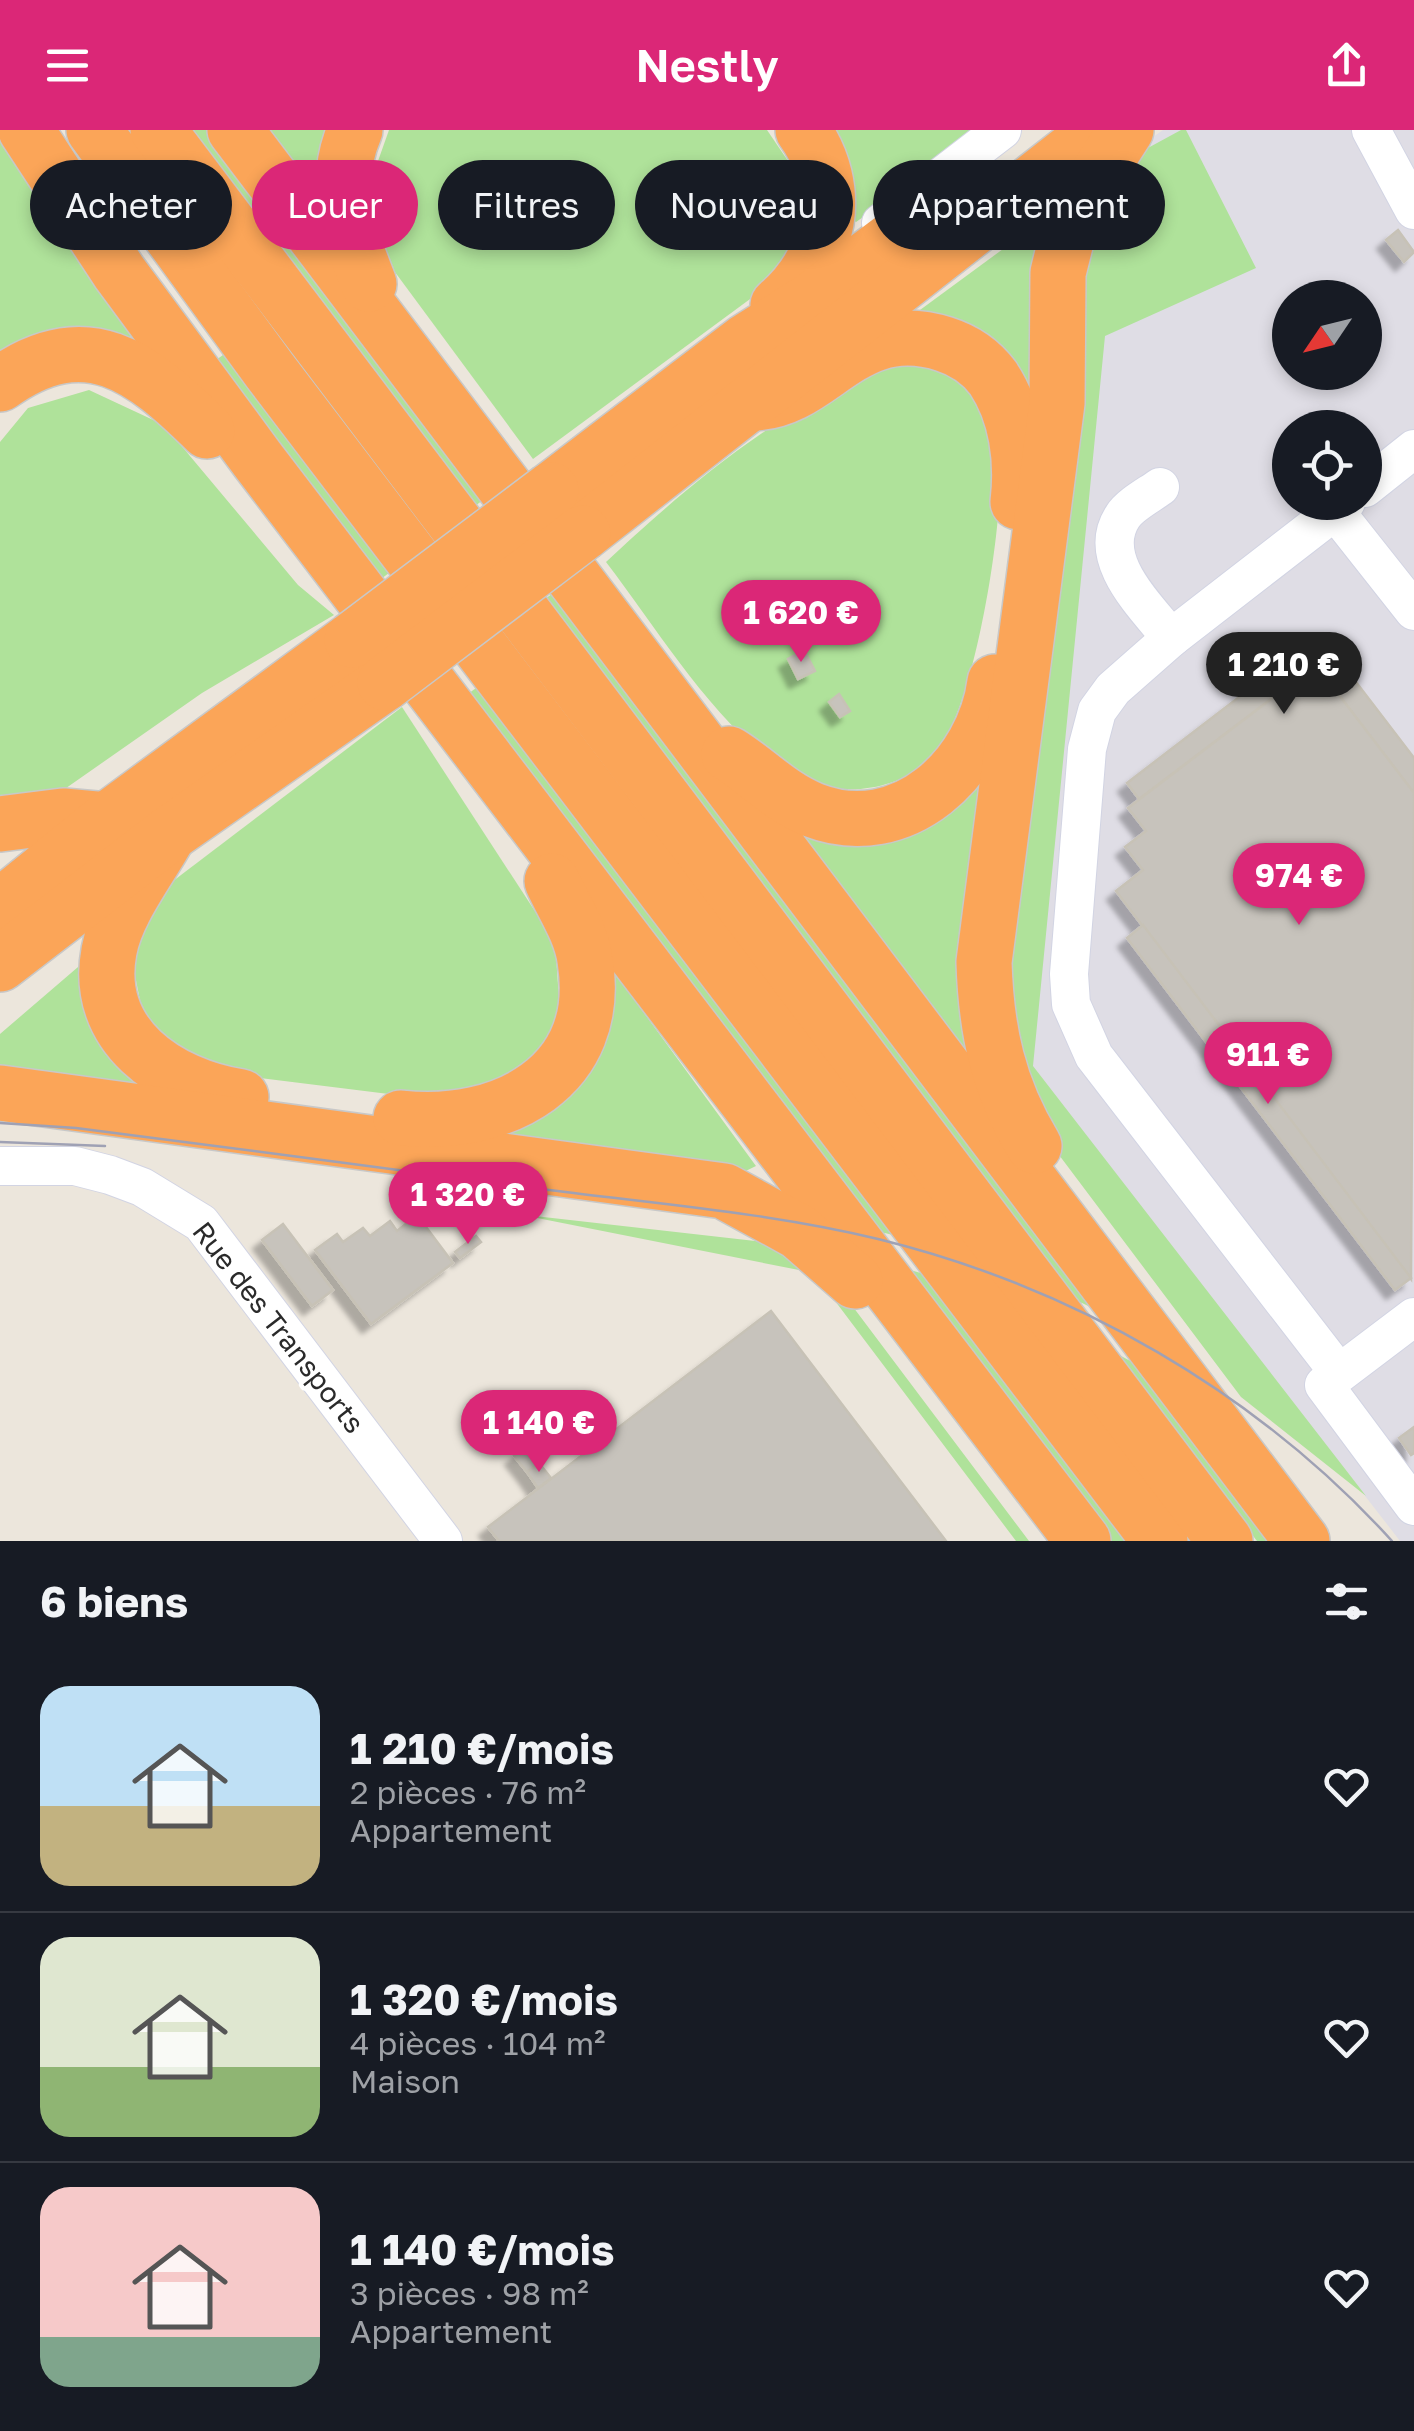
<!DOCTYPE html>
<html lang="fr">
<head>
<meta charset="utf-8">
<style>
	:root { --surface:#171b24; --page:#242831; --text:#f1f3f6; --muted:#9ea1a6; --line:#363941; --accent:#db2777 }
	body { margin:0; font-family:"Golos Text",sans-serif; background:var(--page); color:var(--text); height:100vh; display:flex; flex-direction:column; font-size:38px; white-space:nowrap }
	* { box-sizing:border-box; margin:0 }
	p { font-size:32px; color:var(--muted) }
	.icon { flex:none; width:55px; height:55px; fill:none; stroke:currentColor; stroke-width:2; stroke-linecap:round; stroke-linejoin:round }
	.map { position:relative; height:1411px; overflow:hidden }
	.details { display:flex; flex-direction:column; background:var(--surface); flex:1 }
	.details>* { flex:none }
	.guide { position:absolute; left:30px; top:30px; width:1355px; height:90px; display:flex; gap:20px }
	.needle { width:65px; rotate:235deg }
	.fabs { position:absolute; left:1272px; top:150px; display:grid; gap:20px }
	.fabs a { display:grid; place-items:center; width:110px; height:110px; border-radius:50%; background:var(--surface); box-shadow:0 5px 15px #0003; font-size:50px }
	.price { position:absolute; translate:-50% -85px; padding:0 22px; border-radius:35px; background:var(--accent); color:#fff; font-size:32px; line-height:65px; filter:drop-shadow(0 2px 5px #0008) }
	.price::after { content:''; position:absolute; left:50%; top:60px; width:30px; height:22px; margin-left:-15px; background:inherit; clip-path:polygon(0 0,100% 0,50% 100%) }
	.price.current { background:#222; color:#fff }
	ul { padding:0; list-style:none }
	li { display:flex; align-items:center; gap:30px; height:250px; padding:0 40px }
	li+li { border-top:2px solid var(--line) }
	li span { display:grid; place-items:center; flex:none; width:280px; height:200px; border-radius:30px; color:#555 }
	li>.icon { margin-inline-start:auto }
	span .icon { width:120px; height:120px; fill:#fffc; stroke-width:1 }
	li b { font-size:42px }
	h2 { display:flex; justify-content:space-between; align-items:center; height:120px; padding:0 40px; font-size:42px }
	.pill { padding:0 35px; border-radius:45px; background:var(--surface); box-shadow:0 5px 15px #0003; font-size:35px; line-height:90px }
	.pill.current { background:var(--accent); color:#fff }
	header { display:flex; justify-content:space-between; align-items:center; height:130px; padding:0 40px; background:var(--accent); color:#fff; font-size:45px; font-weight:600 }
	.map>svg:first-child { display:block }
</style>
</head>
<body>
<header><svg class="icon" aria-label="menu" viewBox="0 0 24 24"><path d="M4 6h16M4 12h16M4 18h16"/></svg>Nestly<svg class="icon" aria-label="share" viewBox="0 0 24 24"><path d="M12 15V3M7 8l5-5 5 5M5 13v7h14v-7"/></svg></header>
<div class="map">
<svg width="1414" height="1411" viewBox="0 0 1414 1411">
	<defs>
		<filter id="shadow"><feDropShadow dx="-9" dy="9" stdDeviation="2.5" flood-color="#0004"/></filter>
	</defs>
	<rect width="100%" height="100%" fill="#ece6dc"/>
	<!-- industrial -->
	<path fill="#dfdde5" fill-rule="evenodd" d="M1163,0H1414V1411H1400L1032,936L1104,206L1143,14ZM1290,168H1365V242H1290ZM1290,298H1365V372H1290Z"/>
	<!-- green -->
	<g fill="#afe29a">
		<path d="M186,0H211L491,364L471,379Z"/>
		<path d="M260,0H338L323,73Z"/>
		<path d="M389,0H767L801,50L810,86L784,144L533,329L389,134L366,65Z"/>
		<path d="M822,0H975L929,41L856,92L846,85Z"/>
		<path d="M1181,0H1186L1256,138L1105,206L1033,936L1366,1366L1241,1267L1038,997L1005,858L1082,115L1146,19Z"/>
		<path d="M0,9L131,206L119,221L0,241Z"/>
		<path d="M1037,94L1046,100L1042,297L920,180Z"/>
		<path d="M223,225L389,443L374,454L209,235Z"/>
		<path d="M922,230C945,243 968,253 981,276C990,293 1000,330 1000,350C1000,410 975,567 941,616C906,667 824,672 777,636C708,584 658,500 606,432C686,357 812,248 922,230Z"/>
		<path d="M89,260L164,295L298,455L334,485L202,563L59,663L0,672V312L28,278Z"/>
		<path d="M559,459L1107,1185L1059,1162L542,471Z"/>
		<path d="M476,558L893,1105L864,1098L460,570Z"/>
		<path d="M402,577L555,812L561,898L514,951L453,972L252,947L188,929L143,885L130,821L156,764Z"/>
		<path d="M995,607L967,929L793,698L817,700Z"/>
		<path d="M92,825C100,907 97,923 165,976L0,954V904Z"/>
		<path d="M611,838L756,1036L723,1052L460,1012L522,998L568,966Z"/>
		<path d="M517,1084L808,1117L1029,1411H1016L823,1155L804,1141Z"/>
		<path d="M900,1137L931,1146L1131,1411H1107Z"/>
		<path d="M1112,1221L1154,1244L1280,1411H1257Z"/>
	</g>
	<!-- building -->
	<g fill="#c7c3bc" stroke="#c7c2b6" stroke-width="2.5" filter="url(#shadow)">
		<path d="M1398,100L1414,122L1404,132L1386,110Z"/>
		<circle cx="831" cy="489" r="10"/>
		<path d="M1320,505L1414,628V663L1316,535L1139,669L1127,653Z"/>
		<path d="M804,520L815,541L798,549L788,529Z"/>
		<path d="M1316,535L1414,663L1411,1149L1116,761L1143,740L1125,717L1146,701L1128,678Z"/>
		<path d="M839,564L850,581L840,587L829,572Z"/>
		<path d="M1143,795L1411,1148L1395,1160L1127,808Z"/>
		<path d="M417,1085L453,1133L371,1194L315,1120L337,1104L343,1112L363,1098L370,1106L390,1091L397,1101Z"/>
		<path d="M283,1094L333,1160L312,1176L262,1110Z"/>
		<path d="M476,1106L481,1112L460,1128L455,1122Z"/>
		<path d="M771,1181L946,1411H499L488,1397Z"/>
		<path d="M1414,1297V1323L1411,1325L1399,1308Z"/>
		<path d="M527,1316L539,1333L527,1342L514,1326Z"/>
		<path d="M539,1333L551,1348L538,1358L527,1342Z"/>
	</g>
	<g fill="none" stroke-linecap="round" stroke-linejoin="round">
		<defs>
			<g id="minor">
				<path d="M1371,0L1414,80"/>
				<path d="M881,93L1002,0"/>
				<path d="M1160,357C1149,365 1130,375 1123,386C1094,429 1147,477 1171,508"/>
				<path d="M1365,358L1414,319"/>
				<path d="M1346,372L1335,381L1414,481"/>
				<path d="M1335,381L1171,508L1113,559L1097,581L1087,619L1069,844L1071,874L1094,926L1339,1243"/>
				<path d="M0,1036H75L110,1045L142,1057L201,1093L443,1411"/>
				<path d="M1414,1187L1324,1255L1414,1376"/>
			</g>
			<g id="highway">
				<path d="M26,0L119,142L257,329L1083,1411"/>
				<path d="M94,0L270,241L1160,1411"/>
				<path d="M158,0L1225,1411"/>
				<path d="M235,0L1302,1411"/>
				<path d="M355,0C331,56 348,100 369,154"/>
				<path d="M778,175C831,129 845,58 803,0"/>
				<path d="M0,254C87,192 142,237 207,301"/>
				<path d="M755,273C824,270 852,185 944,214C963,220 981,232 993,248C1017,284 1023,330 1018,372"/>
				<path d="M551,360L745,212L813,169L918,90"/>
				<path d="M583,403L1099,0"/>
				<path d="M729,624C758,642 780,667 813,680C903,715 984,637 995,552"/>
				<path d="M0,694L63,686L107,690"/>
				<path d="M169,704C150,739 116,781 109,821C93,906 167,955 241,967"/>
				<path d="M0,777L107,690L352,510"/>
				<path d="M0,834L169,704L385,553"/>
				<path d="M0,963L724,1061L799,1102L855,1151"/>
				<path d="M401,988C502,999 604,947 585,830C581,801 563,776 552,751"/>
				<path d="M1034,1016C998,957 986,900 984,832L1057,273L1058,143L1073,83L1126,0"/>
			</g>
		</defs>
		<!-- minor casing -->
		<use href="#minor" stroke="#d2d4e3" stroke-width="40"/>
		<!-- highway casing -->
		<use href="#highway" stroke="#c8c8c8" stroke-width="58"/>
		<!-- minor -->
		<use href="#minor" stroke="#fff" stroke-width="38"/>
		<!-- highway -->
		<use href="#highway" stroke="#fba558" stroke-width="55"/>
		<!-- tram -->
		<g stroke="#9fa1b4" stroke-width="2.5">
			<path d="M0,993L76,998C234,1018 391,1039 549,1060C658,1074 770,1083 878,1109C1073,1157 1257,1262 1392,1411"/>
			<path d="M0,1012L105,1016"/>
		</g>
		<defs>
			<g id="highway-bridge">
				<path d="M352,510L551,360"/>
				<path d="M385,553L583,403"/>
			</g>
		</defs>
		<!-- highway-bridge casing -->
		<use href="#highway-bridge" stroke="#c8c8c8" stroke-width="58" stroke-linecap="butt"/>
		<!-- highway-bridge -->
		<use href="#highway-bridge" stroke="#fba558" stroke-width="55"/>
	</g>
	<g text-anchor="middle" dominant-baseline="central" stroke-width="9" stroke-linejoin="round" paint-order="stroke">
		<!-- street labels -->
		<g font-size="28" fill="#2a2a2a" stroke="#fff">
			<text transform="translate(279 1197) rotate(52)">Rue des Transports</text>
		</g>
	</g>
</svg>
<div class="fabs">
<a><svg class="needle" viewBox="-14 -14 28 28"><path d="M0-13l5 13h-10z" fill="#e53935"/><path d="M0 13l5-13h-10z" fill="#9ea1a6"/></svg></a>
<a><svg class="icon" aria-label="locate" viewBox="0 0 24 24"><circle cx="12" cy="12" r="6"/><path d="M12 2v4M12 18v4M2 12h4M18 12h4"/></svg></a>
</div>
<b class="price" style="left:801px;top:535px">1 620 €</b>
<b class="price current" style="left:1284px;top:587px">1 210 €</b>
<b class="price" style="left:1299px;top:798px">974 €</b>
<b class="price" style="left:1268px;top:977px">911 €</b>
<b class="price" style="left:468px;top:1117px">1 320 €</b>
<b class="price" style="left:539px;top:1345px">1 140 €</b>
<div class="guide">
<a class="pill">Acheter</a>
<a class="pill current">Louer</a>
<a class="pill">Filtres</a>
<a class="pill">Nouveau</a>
<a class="pill">Appartement</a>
</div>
</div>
<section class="details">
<h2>6 biens<svg class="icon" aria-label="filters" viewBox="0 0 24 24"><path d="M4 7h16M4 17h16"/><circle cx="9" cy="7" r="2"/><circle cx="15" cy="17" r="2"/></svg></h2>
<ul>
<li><span style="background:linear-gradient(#bfe0f5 60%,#c2b280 0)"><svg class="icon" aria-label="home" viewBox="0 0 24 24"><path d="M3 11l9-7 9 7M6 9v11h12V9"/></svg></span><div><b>1 210 €/mois</b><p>2 pièces · 76 m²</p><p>Appartement</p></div><svg class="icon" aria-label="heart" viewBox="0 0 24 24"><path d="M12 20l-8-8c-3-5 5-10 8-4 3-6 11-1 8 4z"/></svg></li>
<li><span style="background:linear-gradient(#dfe7d0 65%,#8fb573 0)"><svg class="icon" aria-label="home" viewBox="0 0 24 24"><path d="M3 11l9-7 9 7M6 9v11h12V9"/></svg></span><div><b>1 320 €/mois</b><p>4 pièces · 104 m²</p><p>Maison</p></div><svg class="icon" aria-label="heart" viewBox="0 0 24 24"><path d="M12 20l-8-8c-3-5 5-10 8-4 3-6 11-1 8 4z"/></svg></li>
<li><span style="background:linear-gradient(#f6c9c9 75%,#7fa58c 0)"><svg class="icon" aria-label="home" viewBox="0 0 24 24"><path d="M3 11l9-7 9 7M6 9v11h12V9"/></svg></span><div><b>1 140 €/mois</b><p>3 pièces · 98 m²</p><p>Appartement</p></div><svg class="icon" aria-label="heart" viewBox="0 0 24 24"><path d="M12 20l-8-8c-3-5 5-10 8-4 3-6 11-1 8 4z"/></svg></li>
</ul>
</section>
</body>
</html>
